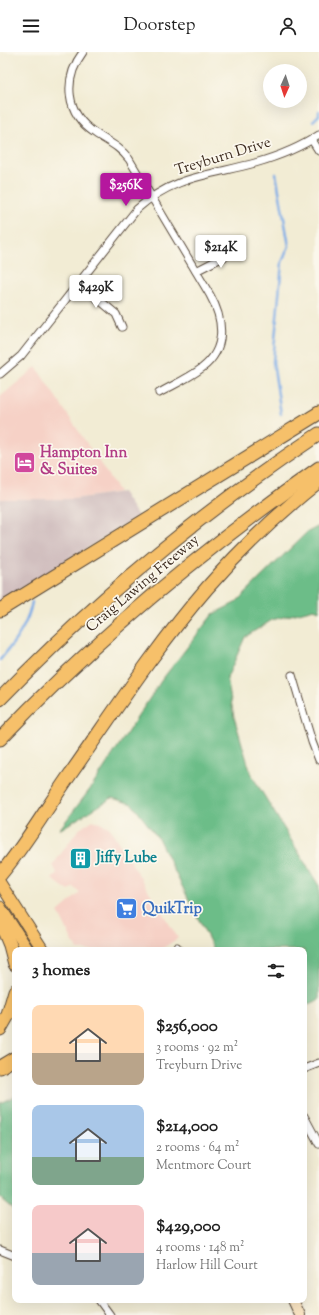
<!DOCTYPE html>
<html lang="en">
<head>
<meta charset="utf-8">
<style>
	:root { --surface:#fff; --page:#f2f2f2; --text:#222; --muted:#767676; --accent:#b5179e }
	body { margin:0; font-family:"Sorts Mill Goudy",serif; background:var(--page); color:var(--text); height:100vh; display:flex; flex-direction:column; font-size:15px; white-space:nowrap }
	* { box-sizing:border-box; margin:0 }
	p { font-size:13px; color:var(--muted) }
	.icon { flex:none; width:22px; height:22px; fill:none; stroke:currentColor; stroke-width:2; stroke-linecap:round; stroke-linejoin:round }
	.map { position:relative; flex:1; overflow:hidden }
	.panel { position:absolute; left:12px; top:895px; width:295px; height:356px; display:flex; flex-direction:column; background:var(--surface); border-radius:8px; box-shadow:0 4px 16px #0002 }
	.panel>* { flex:none }
	.needle { width:26px; rotate:183deg }
	.tools { position:absolute; left:263px; top:12px; display:grid; gap:8px }
	.tools a { display:grid; place-items:center; width:44px; height:44px; border-radius:50%; background:var(--surface); box-shadow:0 4px 16px #0002; font-size:20px }
	.price { position:absolute; translate:-50% -34px; padding:0 9px; border-radius:4px; background:#fff; color:#222; font-size:13px; line-height:26px; filter:drop-shadow(0 1px 2px #0008) }
	.price::after { content:''; position:absolute; left:50%; top:24px; width:12px; height:9px; margin-left:-6px; background:inherit; clip-path:polygon(0 0,100% 0,50% 100%) }
	.price.active { background:var(--accent); color:#fff }
	ul { padding:0; list-style:none }
	li { display:flex; align-items:center; gap:12px; height:100px; padding:0 20px }
	li span { display:grid; place-items:center; flex:none; width:112px; height:80px; border-radius:8px; color:#555 }
	li>.icon { margin-inline-start:auto }
	span .icon { width:48px; height:48px; fill:#fffc; stroke-width:1 }
	li b { font-size:17px }
	h2 { display:flex; justify-content:space-between; align-items:center; height:48px; padding:0 20px; font-size:17px }
	header { display:flex; justify-content:space-between; align-items:center; height:52px; padding:0 20px; background:var(--surface); font-size:18px; font-weight:600 }
	.map>svg:first-child { display:block }
</style>
</head>
<body>
<header><svg class="icon" aria-label="menu" viewBox="0 0 24 24"><path d="M4 6h16M4 12h16M4 18h16"/></svg>Doorstep<svg class="icon" aria-label="person" viewBox="0 0 24 24"><circle cx="12" cy="8" r="4"/><path d="M4 21q1-7 8-7t8 7"/></svg></header>
<div class="map">
<svg width="319" height="1263" viewBox="0 0 319 1263">
	<rect width="100%" height="100%" fill="#fbf7ec"/>
	<filter id="ink" filterUnits="userSpaceOnUse"><feTurbulence type="fractalNoise" baseFrequency=".025" numOctaves="2"/><feDisplacementMap in="SourceGraphic" scale="8" xChannelSelector="R" yChannelSelector="G"/><feConvolveMatrix kernelMatrix="1 2 1 2 8 2 1 2 1" color-interpolation-filters="sRGB"/></filter>
	<filter id="wash" filterUnits="userSpaceOnUse"><feTurbulence type="fractalNoise" baseFrequency=".012" numOctaves="4" result="noise"/><feDisplacementMap in="SourceGraphic" scale="16" xChannelSelector="R" yChannelSelector="G"/><feGaussianBlur stdDeviation="0.9" result="paint"/><feColorMatrix in="noise" values="0 0 0 0 0 0 0 0 0 0 0 0 0 0 0 0 0 1.4 0 .05"/><feComposite in="paint" operator="in"/></filter>
	<g filter="url(#wash)">
		<rect width="100%" height="100%" fill="#f2ecd4"/>
		<!-- built -->
		<g fill="#f6d1c6">
			<path d="M36,315L119,440L74,447H0V345Z"/>
			<path d="M93,768L109,775L178,886L160,898H77L58,860L80,841L74,835L69,839L52,827L57,821L53,813L78,778Z"/>
		</g>
		<!-- industrial -->
		<path fill="#d1bfbf" d="M122,440L138,464L47,522L0,549V447H74Z"/>
		<!-- forest -->
		<g fill="#6cbd88" stroke="#547453">
			<path d="M319,474V559L314,557L272,568L245,585L227,626L234,665L251,722L319,834V948L304,954V898H214L158,786L132,752L112,746L59,778L91,736L161,629L213,562L235,551L306,481Z"/>
			<path d="M15,1044V1159L0,1146V1051Z"/>
		</g>
		<g fill="none" stroke-linecap="round" stroke-linejoin="round">
			<!-- stream -->
			<g stroke="#7cace7" stroke-width="2.5">
				<path d="M313,69L319,63V59"/>
				<path d="M276,122L289,194L282,210L273,310L281,362"/>
				<path d="M0,608C14,591 28,573 32,550"/>
			</g>
		</g>
	</g>
	<g filter="url(#ink)">
		<g fill="none" stroke-linecap="round" stroke-linejoin="round">
			<defs>
				<g id="street">
					<path d="M83,0C63,27 65,61 95,81C108,90 119,94 129,107L210,243C224,268 227,297 202,316C189,326 173,333 159,341"/>
					<path d="M312,88L319,99"/>
					<path d="M196,219L237,198"/>
					<path d="M79,231L116,262L122,275"/>
					<path d="M0,322L21,304L137,157C173,124 211,123 255,111C276,105 301,95 319,83"/>
					<path d="M292,623L312,690L319,708"/>
					<path d="M173,898L177,895"/>
					<path d="M304,1017L319,1011"/>
					<path d="M304,1064L319,1092"/>
					<path d="M0,1198L15,1204"/>
					<path d="M99,1248L110,1263"/>
				</g>
				<path id="secondary" d="M293,1248L300,1263"/>
				<g id="primary">
					<path d="M0,831L43,898"/>
					<path d="M0,855L28,898"/>
				</g>
				<g id="highway">
					<path d="M0,558L319,361"/>
					<path d="M0,647C96,548 204,458 319,382"/>
					<path d="M0,687C97,585 204,497 319,416"/>
					<path d="M0,823C26,792 46,757 69,724C114,660 156,595 207,536C241,497 279,461 319,429"/>
					<path d="M0,869L10,893L15,912"/>
					<path d="M0,977L8,963L15,939"/>
					<path d="M0,1015L15,1006"/>
				</g>
			</defs>
			<!-- street casing -->
			<use href="#street" stroke="#564739" stroke-width="9"/>
			<!-- secondary casing -->
			<use href="#secondary" stroke="#564739" stroke-width="12"/>
			<!-- primary casing -->
			<use href="#primary" stroke="#564739" stroke-width="13"/>
			<!-- highway casing -->
			<use href="#highway" stroke="#564739" stroke-width="15"/>
			<!-- street -->
			<use href="#street" stroke="#fff" stroke-width="7"/>
			<!-- secondary -->
			<use href="#secondary" stroke="#fbe6c4" stroke-width="10"/>
			<!-- primary -->
			<use href="#primary" stroke="#f6c06b" stroke-width="11"/>
			<!-- highway -->
			<use href="#highway" stroke="#f6c06b" stroke-width="13"/>
		</g>
	</g>
	<!-- icons -->
	<defs>
		<symbol id="hotel-square" viewBox="-11 -11 22 22"><rect x="-9" y="-9" width="18" height="18" rx="4" fill="#d1479c" stroke="#fbf7ec"/><path d="M-6-4.5h1.5V1H6V5H4.5V3h-9V5H-6ZM-4 0a1.8 1.8 0 1 1 3.6 0ZM.5 0V-2.5h3Q6-2.5 6 0Z" fill="#fff"/></symbol>
		<symbol id="building-square" viewBox="-11 -11 22 22"><rect x="-9" y="-9" width="18" height="18" rx="4" fill="#0f9aa8" stroke="#fbf7ec"/><path d="M-4-6H4V6H1V3H-1V6H-4ZM-2.5-4.3h1.7v1.8h-1.7ZM.8-4.3h1.7v1.8H.8ZM-2.5-1h1.7V.8h-1.7ZM.8-1h1.7V.8H.8Z" fill="#fff"/></symbol>
		<symbol id="supermarket-square" viewBox="-11 -11 22 22"><rect x="-9" y="-9" width="18" height="18" rx="4" fill="#3f7fe0" stroke="#fbf7ec"/><path d="M-6-5.5h2.5l.6 2H6L4.5 2H-2.5L-4.4-4H-6ZM-1.5 3.2a1.3 1.3 0 1 0 .1 0ZM3 3.2a1.3 1.3 0 1 0 .1 0Z" fill="#fff"/></symbol>
	</defs>
	<g fill-rule="evenodd">
		<use href="#hotel-square" x="12" y="398" width="25" height="25"/>
		<use href="#building-square" x="68" y="794" width="25" height="25"/>
		<use href="#supermarket-square" x="114" y="844" width="25" height="25"/>
	</g>
	<g text-anchor="middle" dominant-baseline="central" stroke-width="3.5" stroke-linejoin="round" paint-order="stroke">
		<!-- street labels -->
		<g font-size="15" fill="#3b2a1e" stroke="#fbf7ec">
			<text transform="translate(223 105) rotate(-17)">Treyburn Drive</text>
			<text transform="translate(143 532) rotate(-40)">Craig Lawing Freeway</text>
		</g>
		<!-- hotel labels -->
		<g font-size="15" font-weight="bold" fill="#b23c85" stroke="#fbf7ec" text-anchor="start">
			<text x="40" y="401">Hampton Inn<tspan x="40" dy="17">&amp; Suites</tspan></text>
		</g>
		<!-- culture labels -->
		<g font-size="15" font-weight="bold" fill="#0d838f" stroke="#fbf7ec" text-anchor="start">
			<text x="96" y="806">Jiffy Lube</text>
		</g>
		<!-- shop labels -->
		<g font-size="15" font-weight="bold" fill="#366cbe" stroke="#fbf7ec" text-anchor="start">
			<text x="142" y="857">QuikTrip</text>
		</g>
	</g>
</svg>
<div class="tools">
<a><svg class="needle" viewBox="-14 -14 28 28"><path d="M0-13l5 13h-10z" fill="#e53935"/><path d="M0 13l5-13h-10z" fill="#767676"/></svg></a>
</div>
<b class="price active" style="left:126px;top:155px">$256K</b>
<b class="price" style="left:221px;top:217px">$214K</b>
<b class="price" style="left:96px;top:257px">$429K</b>
<section class="panel">
<h2>3 homes<svg class="icon" aria-label="filters" viewBox="0 0 24 24"><path d="M4 7h16M4 17h16"/><circle cx="9" cy="7" r="2"/><circle cx="15" cy="17" r="2"/></svg></h2>
<ul>
<li><span style="background:linear-gradient(#ffd9b3 60%,#b9a48a 0)"><svg class="icon" aria-label="home" viewBox="0 0 24 24"><path d="M3 11l9-7 9 7M6 9v11h12V9"/></svg></span><div><b>$256,000</b><p>3 rooms · 92 m²</p><p>Treyburn Drive</p></div></li>
<li><span style="background:linear-gradient(#a9c7e8 65%,#7fa58c 0)"><svg class="icon" aria-label="home" viewBox="0 0 24 24"><path d="M3 11l9-7 9 7M6 9v11h12V9"/></svg></span><div><b>$214,000</b><p>2 rooms · 64 m²</p><p>Mentmore Court</p></div></li>
<li><span style="background:linear-gradient(#f6c9c9 60%,#9aa5b1 0)"><svg class="icon" aria-label="home" viewBox="0 0 24 24"><path d="M3 11l9-7 9 7M6 9v11h12V9"/></svg></span><div><b>$429,000</b><p>4 rooms · 148 m²</p><p>Harlow Hill Court</p></div></li>
</ul>
</section>
</div>
</body>
</html>
